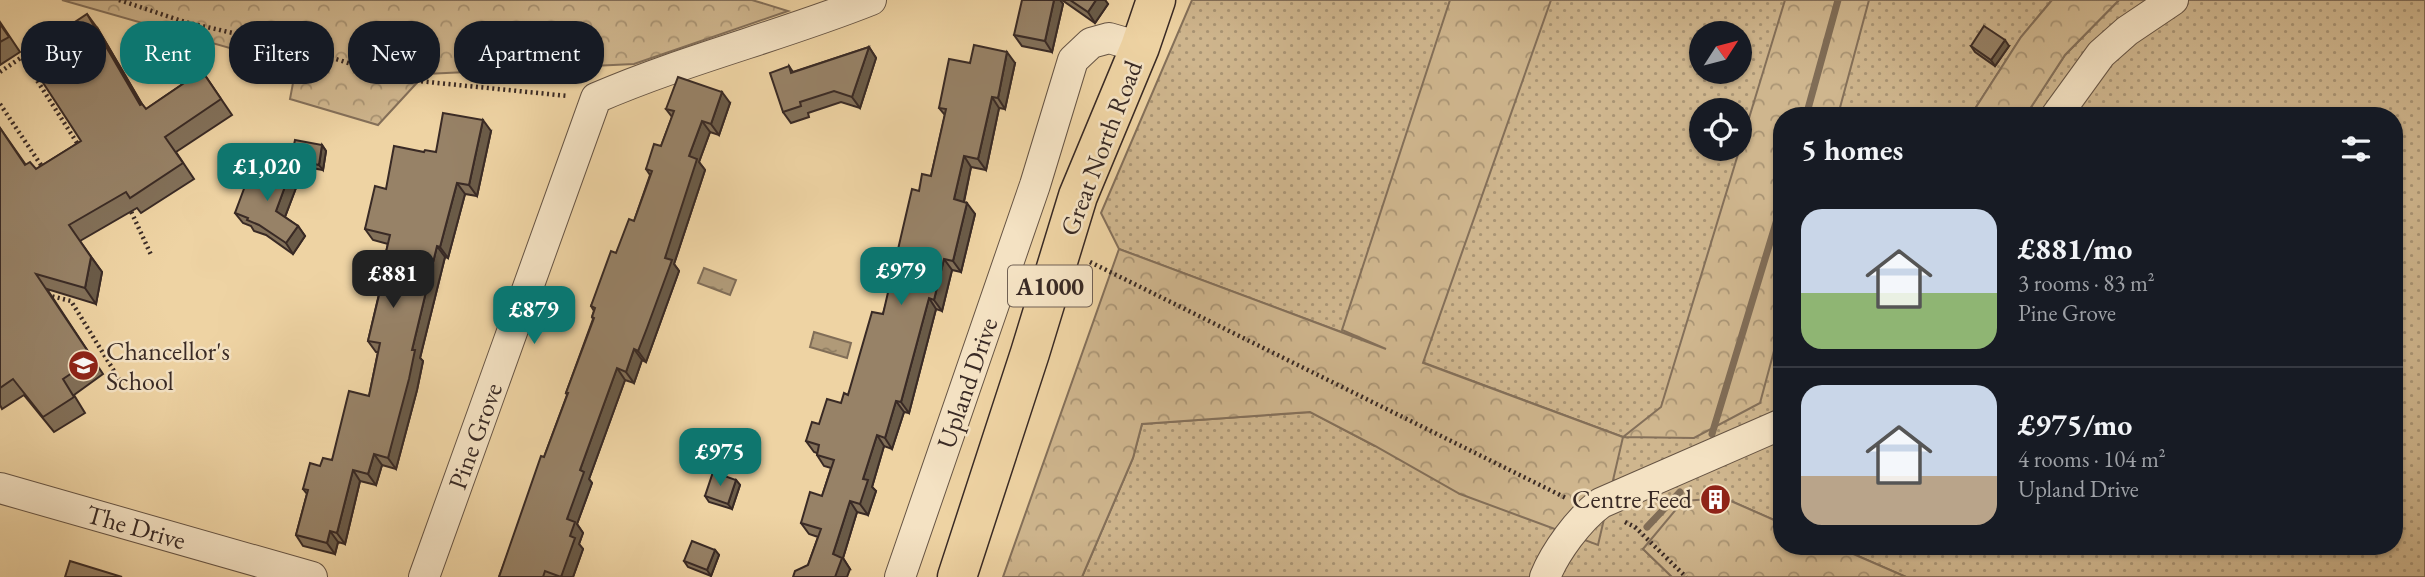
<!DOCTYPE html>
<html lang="en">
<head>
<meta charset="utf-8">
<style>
	:root { --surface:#171b24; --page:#20242c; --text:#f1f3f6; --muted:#9ea1a6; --line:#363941; --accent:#0f766e }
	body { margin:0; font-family:"EB Garamond",serif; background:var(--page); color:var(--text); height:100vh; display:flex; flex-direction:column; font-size:26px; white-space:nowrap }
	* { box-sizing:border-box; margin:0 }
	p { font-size:23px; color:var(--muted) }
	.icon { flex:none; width:38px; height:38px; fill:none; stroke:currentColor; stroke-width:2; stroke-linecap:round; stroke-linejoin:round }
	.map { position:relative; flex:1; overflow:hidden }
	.side { position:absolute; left:1773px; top:107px; width:630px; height:448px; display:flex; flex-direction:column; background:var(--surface); border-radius:28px; box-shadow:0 2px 5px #0004 }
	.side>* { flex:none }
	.hud { position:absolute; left:21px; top:21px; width:665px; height:63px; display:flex; gap:14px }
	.needle { width:46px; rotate:54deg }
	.controls { position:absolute; left:1689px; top:21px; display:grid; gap:14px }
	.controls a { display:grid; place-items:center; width:63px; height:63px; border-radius:50%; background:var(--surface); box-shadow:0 2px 5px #0004; font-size:35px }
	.price { position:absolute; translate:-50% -60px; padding:0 16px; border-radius:14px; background:var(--accent); color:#fff; font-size:23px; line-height:46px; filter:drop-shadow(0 2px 4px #0008) }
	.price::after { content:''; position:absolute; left:50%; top:42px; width:21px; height:16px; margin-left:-10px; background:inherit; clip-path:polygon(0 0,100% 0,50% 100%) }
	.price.current { background:#222; color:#fff }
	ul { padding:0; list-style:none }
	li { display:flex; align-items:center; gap:21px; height:175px; padding:0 28px }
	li+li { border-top:2px solid var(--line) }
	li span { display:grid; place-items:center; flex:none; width:196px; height:140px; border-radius:21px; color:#555 }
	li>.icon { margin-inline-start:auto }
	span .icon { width:84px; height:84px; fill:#fffc; stroke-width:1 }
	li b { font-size:30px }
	h2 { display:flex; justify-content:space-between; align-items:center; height:84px; padding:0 28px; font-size:30px }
	.pill { padding:0 24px; border-radius:28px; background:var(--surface); box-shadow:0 2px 5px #0004; font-size:24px; line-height:63px }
	.pill.current { background:var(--accent); color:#fff }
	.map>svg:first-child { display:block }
</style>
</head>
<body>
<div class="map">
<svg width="2425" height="577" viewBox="0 0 2425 577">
	<defs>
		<pattern id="grass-dots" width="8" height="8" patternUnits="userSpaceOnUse" patternTransform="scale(1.75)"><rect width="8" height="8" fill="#cfb68e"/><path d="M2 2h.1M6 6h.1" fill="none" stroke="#a99474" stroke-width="1.8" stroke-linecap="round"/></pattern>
		<pattern id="forest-crowns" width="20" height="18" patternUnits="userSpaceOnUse" patternTransform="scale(1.75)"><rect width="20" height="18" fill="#cfb68e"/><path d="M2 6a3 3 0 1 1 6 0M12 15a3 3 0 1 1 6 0" fill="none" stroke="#a99474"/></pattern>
		<pattern id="water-ripples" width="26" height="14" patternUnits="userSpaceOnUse" patternTransform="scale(1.75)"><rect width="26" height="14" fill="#b09a78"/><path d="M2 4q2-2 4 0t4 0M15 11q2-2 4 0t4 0" fill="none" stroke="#907e62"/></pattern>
	</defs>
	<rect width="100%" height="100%" fill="#eed3a3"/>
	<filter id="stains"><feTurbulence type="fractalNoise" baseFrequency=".00286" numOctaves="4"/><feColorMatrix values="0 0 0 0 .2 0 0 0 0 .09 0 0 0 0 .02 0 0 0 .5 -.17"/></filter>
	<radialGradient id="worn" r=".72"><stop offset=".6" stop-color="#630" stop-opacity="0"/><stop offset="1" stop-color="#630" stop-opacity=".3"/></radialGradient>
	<!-- grass -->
	<g fill="url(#grass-dots)" stroke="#84705a" stroke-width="2" fill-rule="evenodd">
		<path d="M1192,0H2052L2021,37L1971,115L1782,116L1781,523L1724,498L1643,549L1672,577H1082L1133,458L1142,424L1311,412L1375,446L1623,437L1119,249L1101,213ZM1701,33H1740V72H1701ZM1701,110H1740V149H1701Z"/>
		<path d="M2119,0H2425V577H1906L1835,546H2394V116L2026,115L2065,55Z"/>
	</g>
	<!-- forest -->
	<g fill="url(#forest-crowns)" stroke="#84705a" stroke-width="2">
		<path d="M62,0H752L788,11L634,64L425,74L378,125L290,99L296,67Z"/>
		<path d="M1450,0H1551L1423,363L1623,437L1661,407L1785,0H1869L1838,115L1782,116L1781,325L1760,403L1694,438L1623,437L1598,545L1460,494L1375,446L1310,412L1142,424L1133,458L1082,577H1003L1119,249L1386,349L1342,330Z"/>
		<path d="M2052,0H2119L2065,55L2026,115H1971L2021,37Z"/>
		<path d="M1724,498L1781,523L1782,546H1835L1906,577H1672L1643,549L1683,501Z"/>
	</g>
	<!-- water -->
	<g fill="url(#water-ripples)" stroke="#806d57" stroke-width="2">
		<path d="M704,268L736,280L730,295L698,283Z"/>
		<path d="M814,332L851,343L847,358L810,347Z"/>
	</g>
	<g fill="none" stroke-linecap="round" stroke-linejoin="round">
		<!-- stream -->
		<g stroke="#806d57" stroke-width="7">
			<path d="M1806,116L1838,0"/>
			<path d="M1712,434L1782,203"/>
			<path d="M1647,527L1680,492"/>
		</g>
		<defs>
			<g id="minor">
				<path d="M2056,116L2101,54L2127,31L2173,0"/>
				<path d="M0,488L312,577"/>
				<path d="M424,577L596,98C686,59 781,36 871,0"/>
				<path d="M900,577L1035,185L1073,60L1091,43L1109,38L1140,47"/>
				<path d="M1545,577C1555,552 1579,519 1601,503L1782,424"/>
			</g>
			<path id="major" d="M957,577L1030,353L1078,196L1140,47L1156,0"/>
		</defs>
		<!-- minor casing -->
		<use href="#minor" stroke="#665444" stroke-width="32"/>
		<!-- major casing -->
		<use href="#major" stroke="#392a25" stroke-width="41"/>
		<!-- path -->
		<g stroke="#392a25" stroke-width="4.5" stroke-dasharray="2 3.5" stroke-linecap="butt">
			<path d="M119,0L185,22L311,51L398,79L568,96"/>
			<path d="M0,72L22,57L79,146"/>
			<path d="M0,104L43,168"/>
			<path d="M129,207L152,257"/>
			<path d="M1090,262L1568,499"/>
			<path d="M47,295L71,301L122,384"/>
			<path d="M1625,522L1635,527L1686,577"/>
		</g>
		<!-- minor -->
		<use href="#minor" stroke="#f4e2c3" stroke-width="30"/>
		<!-- major -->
		<use href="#major" stroke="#eed3a3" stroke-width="38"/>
	</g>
	<!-- wall -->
	<g fill="#827059" stroke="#392a25" stroke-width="2">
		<path d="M1054,0H1060L1063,4L1052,52L1022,46L1014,35Z"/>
		<path d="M1062,0H1105L1108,4L1095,23Z"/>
		<path d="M0,22L20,52L0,65Z"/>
		<path d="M98,29L142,104L146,109L202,71L232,115L176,152L194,179L141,213L137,208L80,241L102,272L96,304L47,289L103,374L74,395L85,413L54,432L24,395L2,409L0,405V128L26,165L36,169L81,141Z"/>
		<path d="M1971,46H2009L1995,66L1975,52Z"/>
		<path d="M869,47L876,58L860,108L841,102L808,113L809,117L791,123L783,112L789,66L793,72Z"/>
		<path d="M970,63H1015L1005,109L999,108L986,170L971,167L964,202L975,214L961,272L952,270L942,311L936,309L909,413L904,412L892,449L884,446L872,487L876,491L868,515L857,512L843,558L850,569L808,565L818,537L809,534L801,523L822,496L831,468L824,466L817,455V453L814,452L806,441L819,424L841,403L848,395L883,314L919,191L931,176L945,115L939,108Z"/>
		<path d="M730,103L719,135L710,132L699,162L705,170L674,264L679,271L646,362L642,360L634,383L625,380L589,479L592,483L577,524L583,533L579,544L583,549L573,577H499L544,457L567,395L566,393L593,319L592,317L594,311L591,306L616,253L634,221L650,175L646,169L661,146L672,117L666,109Z"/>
		<path d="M491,131L477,196L465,194L448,258L445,257L420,358L423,361L417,390L396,469L382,465L376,485L360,481L345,544L338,542L335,554L303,546L296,535L307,494L303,489L320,466L332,460L369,396L378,352H376L368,341L379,294L377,290L388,244L373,240L365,229L386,189L424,152H436Z"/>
		<path d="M322,145L326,151L323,170L295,165L291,159Z"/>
		<path d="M291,170L299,180L285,217L298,226L305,236L293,254L266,235L254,231L251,226L243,223L235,213L263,184Z"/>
		<path d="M736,480L740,485L732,509L709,502L705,496Z"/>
		<path d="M715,550L719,555L711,576L688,567L684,561Z"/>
	</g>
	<!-- shaded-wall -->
	<g fill="#6a5b48" stroke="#392a25" stroke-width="2">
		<path d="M1054,0H1060L1063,4L1052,52L1045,41Z"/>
		<path d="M1096,0H1105L1108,4L1095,23L1088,12Z"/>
		<path d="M87,14L98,29L151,120L140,105Z"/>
		<path d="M2005,40L2009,46L1995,66L1991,60Z"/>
		<path d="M869,47L876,58L860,108L852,97Z"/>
		<path d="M1007,52L1015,63L1005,109L998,98Z"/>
		<path d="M722,92L730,103L719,135L711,124Z"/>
		<path d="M992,97L999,108L986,170L978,159Z"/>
		<path d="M483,120L491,131L477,196L469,185Z"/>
		<path d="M702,121L710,132L699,162L705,170L674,264L679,271L646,362L638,351L665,258L689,156Z"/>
		<path d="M322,145L326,151L323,170L319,165Z"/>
		<path d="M964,156L971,167L962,210L954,199Z"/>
		<path d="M291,170L299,180L283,222L276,211Z"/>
		<path d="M457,183L465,194L448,258L440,247Z"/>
		<path d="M967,203L975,214L961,272L953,261Z"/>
		<path d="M298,226L305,236L293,254L286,243Z"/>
		<path d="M437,246L445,257L420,358L423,361L417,390L396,469L388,458L412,350Z"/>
		<path d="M91,257L102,272L96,304L85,288Z"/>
		<path d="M944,259L952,270L942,311L934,300Z"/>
		<path d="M929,298L936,309L909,413L901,402Z"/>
		<path d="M634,349L642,360L634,383L626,372Z"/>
		<path d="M617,368L625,380L589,479L592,483L577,524L583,533L579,544L583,549L573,577H561L570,536L567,519L580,470Z"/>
		<path d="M896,401L904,412L892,449L885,438Z"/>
		<path d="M877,435L884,446L872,487L876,491L868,515L860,504L863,479Z"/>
		<path d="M374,454L382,465L376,485L368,474Z"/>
		<path d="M353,470L360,481L345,544L337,533Z"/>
		<path d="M736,480L740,485L732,509L728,504Z"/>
		<path d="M850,501L857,512L843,558L850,569L847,577H835L833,554Z"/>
		<path d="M330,531L338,542L335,554L327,543Z"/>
		<path d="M715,550L719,555L711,576L707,570Z"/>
	</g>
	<!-- building -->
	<g fill="#978267" stroke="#392a25" stroke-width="2">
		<path d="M1022,0H1054L1045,41L1014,35Z"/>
		<path d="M1070,0H1096L1088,12Z"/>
		<path d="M87,14L140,105L142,104L146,109L202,71L221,99L165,137L183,163L130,198L126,192L69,225L91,257L85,288L36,274L93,359L63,379L74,397L43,417L13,379L0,388V128L25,165L30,162L36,169L81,141L25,55Z"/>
		<path d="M0,24L9,37L0,42Z"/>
		<path d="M1984,26L2005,40L1991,60L1971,46Z"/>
		<path d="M974,45L1007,52L998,98L992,97L978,159L964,156L954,199L967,203L953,261L944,259L934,300L929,298L901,402L896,401L885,438L877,435L863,479L868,480L860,504L850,501L833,554L842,558L835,577H793L795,571L808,565L821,529L801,523L810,492L822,496L834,460L817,455L819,445L806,441L812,422L819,424L827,399L841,403L844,393L848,395L872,312L883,314L912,189L919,191L922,174L931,176L946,109L939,108L949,59L970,63Z"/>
		<path d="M869,47L852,97L834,91L800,102L801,106L783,112L770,73L789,66L791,73Z"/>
		<path d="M678,77L722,92L711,124L702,121L689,156L697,159L665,258L672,260L647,328L638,351L634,349L626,372L617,368L580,470L584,472L567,519L575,522L570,536L575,538L561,577L545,571L543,577H499L541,456L544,457L568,393H566L594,318L592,317L595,308L591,306L611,251L616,253L629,219L634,221L652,171L646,169L654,144L661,146L674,111L666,109Z"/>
		<path d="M443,113L483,120L469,185L457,183L440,247L437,246L412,350H415L409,379L388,458L374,454L368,474L353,470L337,533L330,531L327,543L296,535L308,490L303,489L310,463L320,466L323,458L332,460L349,391L369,396L380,343L368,341L380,291L377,290L390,235L365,229L375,186L386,189L394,146L424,152L425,150L436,152Z"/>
		<path d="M295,140L322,145L319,165L291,159Z"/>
		<path d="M271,162L291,170L276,211L298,226L286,243L259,225L247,220L248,218L235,213L248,178L263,184Z"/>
		<path d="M713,472L736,480L728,504L705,496Z"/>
		<path d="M692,541L715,550L707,570L684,561Z"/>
		<path d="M70,561L122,577H65Z"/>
	</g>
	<!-- icons -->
	<defs>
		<symbol id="school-disc" viewBox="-11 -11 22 22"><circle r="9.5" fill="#8f2418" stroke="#f4e2c3"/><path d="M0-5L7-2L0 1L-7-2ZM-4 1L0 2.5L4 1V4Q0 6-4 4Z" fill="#fff"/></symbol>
		<symbol id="building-disc" viewBox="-11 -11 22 22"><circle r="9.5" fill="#8f2418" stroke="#f4e2c3"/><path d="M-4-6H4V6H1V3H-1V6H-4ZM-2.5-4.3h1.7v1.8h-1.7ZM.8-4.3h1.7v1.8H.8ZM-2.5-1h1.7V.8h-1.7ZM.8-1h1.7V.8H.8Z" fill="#fff"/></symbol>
	</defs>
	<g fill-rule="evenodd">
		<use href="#school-disc" x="66" y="348" width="35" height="35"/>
		<use href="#building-disc" x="1698" y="482" width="35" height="35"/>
	</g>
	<g text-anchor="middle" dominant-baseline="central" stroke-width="5" stroke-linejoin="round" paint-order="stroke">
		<!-- shield labels -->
		<rect fill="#f4e2c3" stroke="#716154" stroke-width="2" x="1008" y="265.5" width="84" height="41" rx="5"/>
		<g font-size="24" font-weight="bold" fill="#392a25">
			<text x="1050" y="286">A1000</text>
		</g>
		<!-- street labels -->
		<g font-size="26" fill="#392a25" stroke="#f4e2c3">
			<text transform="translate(1101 148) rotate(-69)">Great North Road</text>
			<text transform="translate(967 383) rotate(-71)">Upland Drive</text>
			<text transform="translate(475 436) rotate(-70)">Pine Grove</text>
			<text transform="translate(136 527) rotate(16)">The Drive</text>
		</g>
		<!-- poi labels -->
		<g font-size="26" fill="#392a25" stroke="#f4e2c3" text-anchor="start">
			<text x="106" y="351">Chancellor's<tspan x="106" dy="30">School</tspan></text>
			<text x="1692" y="499" text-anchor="end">Centre Feed</text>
		</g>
	</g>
	<rect width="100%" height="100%" filter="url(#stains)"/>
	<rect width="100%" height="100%" fill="url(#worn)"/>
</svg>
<div class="controls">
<a><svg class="needle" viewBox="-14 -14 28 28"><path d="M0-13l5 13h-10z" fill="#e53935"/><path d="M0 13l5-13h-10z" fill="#9ea1a6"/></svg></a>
<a><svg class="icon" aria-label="locate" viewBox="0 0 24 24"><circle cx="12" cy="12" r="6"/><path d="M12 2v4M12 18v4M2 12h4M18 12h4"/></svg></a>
</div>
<b class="price" style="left:267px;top:203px">£1,020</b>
<b class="price" style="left:901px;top:307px">£979</b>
<b class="price current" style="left:393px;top:310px">£881</b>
<b class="price" style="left:534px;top:346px">£879</b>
<b class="price" style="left:720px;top:488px">£975</b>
<div class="hud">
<a class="pill">Buy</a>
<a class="pill current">Rent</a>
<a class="pill">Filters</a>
<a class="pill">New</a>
<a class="pill">Apartment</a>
</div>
<section class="side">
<h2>5 homes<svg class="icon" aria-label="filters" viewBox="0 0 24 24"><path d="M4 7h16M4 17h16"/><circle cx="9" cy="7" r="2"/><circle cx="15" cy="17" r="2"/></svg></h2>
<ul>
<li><span style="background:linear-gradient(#c9d6e8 60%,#8fb573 0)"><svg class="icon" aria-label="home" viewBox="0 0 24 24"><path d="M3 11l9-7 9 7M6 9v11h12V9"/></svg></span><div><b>£881/mo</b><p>3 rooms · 83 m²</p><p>Pine Grove</p></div></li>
<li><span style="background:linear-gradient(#c9d6e8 65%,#b9a48a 0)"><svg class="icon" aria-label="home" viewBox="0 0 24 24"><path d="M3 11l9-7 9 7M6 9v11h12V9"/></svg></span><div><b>£975/mo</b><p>4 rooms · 104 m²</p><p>Upland Drive</p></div></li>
</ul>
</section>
</div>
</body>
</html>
